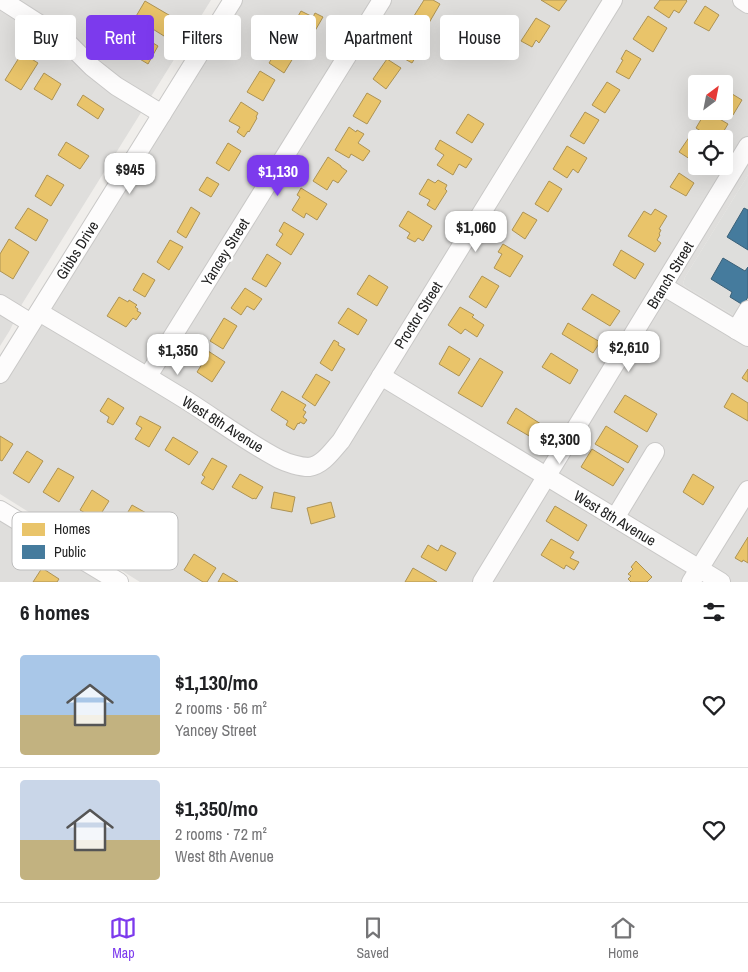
<!DOCTYPE html>
<html lang="en">
<head>
<meta charset="utf-8">
<style>
	:root { --surface:#fff; --page:#f2f2f2; --text:#202124; --muted:#757577; --line:#e0e0e0; --accent:#7c3aed }
	body { margin:0; font-family:"Archivo Narrow",sans-serif; background:var(--page); color:var(--text); height:100vh; display:flex; flex-direction:column; font-size:19px; white-space:nowrap }
	* { box-sizing:border-box; margin:0 }
	p { font-size:16px; color:var(--muted) }
	.icon { flex:none; width:28px; height:28px; fill:none; stroke:currentColor; stroke-width:2; stroke-linecap:round; stroke-linejoin:round }
	.map { position:relative; height:582px; overflow:hidden }
	.drawer { display:flex; flex-direction:column; background:var(--surface); flex:1 }
	.drawer>* { flex:none }
	.top-card { position:absolute; left:15px; top:15px; width:719px; height:45px; display:flex; gap:10px }
	.needle { width:32px; rotate:32deg }
	.tools { position:absolute; left:688px; top:75px; display:grid; gap:10px }
	.tools a { display:grid; place-items:center; width:45px; height:45px; border-radius:5px; background:var(--surface); box-shadow:0 5px 20px #0002; font-size:25px }
	.price { position:absolute; translate:-50% -42px; padding:0 11px; border-radius:10px; background:#fff; color:#222; font-size:16px; line-height:32px; filter:drop-shadow(0 1px 2px #0008) }
	.price::after { content:''; position:absolute; left:50%; top:30px; width:15px; height:11px; margin-left:-8px; background:inherit; clip-path:polygon(0 0,100% 0,50% 100%) }
	.price.selected { background:var(--accent); color:#fff }
	ul { padding:0; list-style:none }
	li { display:flex; align-items:center; gap:15px; height:125px; padding:0 20px }
	li+li { border-top:1px solid var(--line) }
	li span { display:grid; place-items:center; flex:none; width:140px; height:100px; border-radius:5px; color:#555 }
	li>.icon { margin-inline-start:auto }
	span .icon { width:60px; height:60px; fill:#fffc; stroke-width:1 }
	li b { font-size:21px }
	h2 { display:flex; justify-content:space-between; align-items:center; height:60px; padding:0 20px; font-size:21px }
	.pill { padding:0 18px; border-radius:5px; background:var(--surface); box-shadow:0 5px 20px #0002; font-size:18px; line-height:45px }
	.pill.selected { background:var(--accent); color:#fff }
	.dock { display:flex; justify-content:space-around; align-items:center; height:70px; border-top:1px solid var(--line); background:var(--surface); font-size:14px; color:var(--muted) }
	.dock a { display:grid; justify-items:center; gap:2px }
	.dock .selected { color:var(--accent) }
	.map>svg:first-child { display:block }
</style>
</head>
<body>
<div class="map">
<svg width="748" height="582" viewBox="0 0 748 582">
	<rect width="100%" height="100%" fill="#f0eeeb"/>
	<!-- residential -->
	<g fill="#dfdedc" fill-rule="evenodd">
		<path d="M0,0H211L22,304L10,330L0,346Z"/>
		<path d="M239,0H731L748,11V175L685,277L683,284L686,287L748,324V582H140L0,494V384ZM696,84H724V111H696ZM696,139H724V166H696Z"/>
		<path d="M0,516L105,582H0Z"/>
	</g>
	<!-- religious -->
	<path fill="#dededc" d="M748,175V324L686,287L683,284L685,277Z"/>
	<!-- homes -->
	<g fill="#e9c46a" stroke="#ad9354">
		<path d="M424,0H433L440,4L426,28L412,19Z"/>
		<path d="M541,0H567L559,11Z"/>
		<path d="M660,0H686L687,1L679,13L674,10L669,18L654,8Z"/>
		<path d="M145,1L174,18L164,36L135,18Z"/>
		<path d="M705,6L719,15L709,31L694,23Z"/>
		<path d="M301,11L313,17L315,13L323,17L312,36L293,25Z"/>
		<path d="M648,16L667,28L653,52L633,39Z"/>
		<path d="M536,18L550,26L539,43L536,40L532,47L521,41Z"/>
		<path d="M130,29L158,46L148,64L120,47Z"/>
		<path d="M411,31L426,40L412,63L396,54Z"/>
		<path d="M283,41L298,50L284,73L269,63Z"/>
		<path d="M626,50L641,59L629,79L616,72L623,60L621,59Z"/>
		<path d="M22,53L38,63L21,90L5,80Z"/>
		<path d="M387,59L401,68L386,89L373,79Z"/>
		<path d="M260,71L275,80L263,101L247,92Z"/>
		<path d="M44,73L61,84L52,100L34,89Z"/>
		<path d="M607,82L620,90L605,113L592,105Z"/>
		<path d="M724,89L742,100L733,115L724,110Z"/>
		<path d="M367,93L381,101L367,124L353,116Z"/>
		<path d="M83,95L104,109L98,119L77,105Z"/>
		<path d="M241,102L258,113L256,117L257,118L249,132L248,131L244,137L237,132L240,127L229,121Z"/>
		<path d="M706,111L728,124L719,139H713L696,128Z"/>
		<path d="M585,112L599,120L584,144L570,136Z"/>
		<path d="M468,114L484,124L472,143L456,133Z"/>
		<path d="M349,127L356,132L357,130L364,134L358,143L370,151L363,161L351,154L349,158L335,150Z"/>
		<path d="M690,136L696,140V163L679,152Z"/>
		<path d="M440,140L472,159L466,168L459,164L453,175L437,165L444,155L435,149Z"/>
		<path d="M66,142L89,156L80,169L58,155Z"/>
		<path d="M228,143L241,151L229,171L216,163Z"/>
		<path d="M567,146L587,158L578,173L573,169L567,178L553,169Z"/>
		<path d="M328,157L341,166V167L347,171L338,183L333,180L327,190L313,181Z"/>
		<path d="M679,173L694,183L686,196L670,187Z"/>
		<path d="M47,175L64,185L51,206L35,196Z"/>
		<path d="M207,177L219,184L211,197L199,190Z"/>
		<path d="M428,179L435,183L438,180L447,185L445,189L447,191L435,210L427,205L430,200L419,194Z"/>
		<path d="M549,181L562,189L548,212L535,204Z"/>
		<path d="M301,188L327,204L317,220L306,213L304,218L292,210L300,197L297,195Z"/>
		<path d="M191,207L200,213L186,238L177,232Z"/>
		<path d="M28,208L48,220L36,241L15,228Z"/>
		<path d="M655,209L667,216L659,229L661,230L659,234L660,235L657,240L661,243L655,252L628,236L644,211L651,215Z"/>
		<path d="M408,211L432,226L423,241L418,238L415,242L407,238L410,233L399,226Z"/>
		<path d="M523,212L537,220L525,239L512,230Z"/>
		<path d="M284,222L304,234L291,255L276,245L283,234L279,231Z"/>
		<path d="M9,239L29,252L13,279L0,271V254Z"/>
		<path d="M170,240L183,247L169,270L157,262Z"/>
		<path d="M503,244L523,256L510,277L494,268L502,254L498,252Z"/>
		<path d="M621,250L644,264L635,279L613,265Z"/>
		<path d="M267,254L281,263L266,287L252,279Z"/>
		<path d="M143,273L155,280L145,297L133,290Z"/>
		<path d="M369,275L388,287L377,306L357,294Z"/>
		<path d="M482,276L499,286L486,308L469,297Z"/>
		<path d="M245,288L262,299L254,310L247,306L241,315L231,308Z"/>
		<path d="M592,294L620,311L610,326L582,309Z"/>
		<path d="M119,297L128,302L129,300L137,305L135,307L138,309L137,311L141,313L136,320L133,318L126,327L107,316Z"/>
		<path d="M460,307L474,315L472,317L484,325L477,337L465,329L461,334L448,325Z"/>
		<path d="M348,308L367,320L358,335L338,323Z"/>
		<path d="M224,318L237,326L223,349L210,341Z"/>
		<path d="M568,323L600,342L593,353L562,334Z"/>
		<path d="M334,340L339,343L338,345L345,349L332,371L320,363Z"/>
		<path d="M449,346L470,359L459,376L439,364Z"/>
		<path d="M205,349L225,362L212,382L197,372L204,361L199,358Z"/>
		<path d="M551,353L578,370L570,384L542,367Z"/>
		<path d="M480,358L503,372L482,407L458,393Z"/>
		<path d="M748,369V382L742,378Z"/>
		<path d="M316,374L330,382L315,406L302,397Z"/>
		<path d="M282,391L306,405L303,410L306,412L303,417L307,420L304,424L300,422L299,424L298,423L294,430L286,425L288,421L271,410Z"/>
		<path d="M732,393L748,403V421L724,407Z"/>
		<path d="M625,395L657,414L647,432L614,412Z"/>
		<path d="M108,398L124,408L113,425L107,422L109,417L100,411Z"/>
		<path d="M516,408L544,426L536,440L507,423Z"/>
		<path d="M140,416L161,427L149,447L135,439L142,428L136,424Z"/>
		<path d="M606,426L638,446L628,463L595,444Z"/>
		<path d="M0,436L13,444L2,461L0,460Z"/>
		<path d="M173,437L198,452L189,465L165,450Z"/>
		<path d="M592,449L624,469L613,486L581,467Z"/>
		<path d="M27,451L43,461L29,483L13,473Z"/>
		<path d="M212,458L227,466L213,490L201,483L205,477L202,475Z"/>
		<path d="M58,468L74,477L59,502L43,492Z"/>
		<path d="M240,474L263,487L256,499L254,498L253,499L232,487Z"/>
		<path d="M693,474L714,487L703,505L683,492Z"/>
		<path d="M92,490L109,501L97,520L80,510Z"/>
		<path d="M274,492L295,497L292,512L271,508Z"/>
		<path d="M331,502L335,517L311,524L307,508Z"/>
		<path d="M132,505L148,514L132,540L117,531Z"/>
		<path d="M555,506L587,525L578,541L546,521Z"/>
		<path d="M748,537V563L743,560L742,562L735,558Z"/>
		<path d="M551,539L574,552L570,558L579,562L574,570L566,565L564,569L541,555Z"/>
		<path d="M428,545L438,551L441,545L456,553L446,571L421,557Z"/>
		<path d="M194,554L216,568L207,582H203L184,570Z"/>
		<path d="M636,561L652,577L647,582H631L628,579L631,576L628,574L633,569L631,567Z"/>
		<path d="M42,568L59,579L57,582H33Z"/>
		<path d="M413,568L437,582H405Z"/>
		<path d="M223,573L238,582H218Z"/>
	</g>
	<!-- public -->
	<g fill="#457b9d" stroke="#3a6078">
		<path d="M744,208L748,210V250L727,237Z"/>
		<path d="M723,258L745,271L748,267V297L743,305L730,297L732,292L711,279Z"/>
	</g>
	<g fill="none" stroke-linecap="round" stroke-linejoin="round">
		<defs>
			<g id="minor">
				<path d="M2,0L55,34L68,43L92,67L116,86L162,114"/>
				<path d="M742,0L748,4"/>
				<path d="M663,286L748,337"/>
				<path d="M0,304L31,323"/>
				<path d="M39,312C88,341 137,370 186,400C216,419 248,443 279,459C287,463 300,467 309,467C323,465 332,451 341,441L613,0"/>
				<path d="M736,330L748,310"/>
				<path d="M0,374L233,0"/>
				<path d="M148,376L382,0"/>
				<path d="M381,376L721,582"/>
				<path d="M0,510L119,582"/>
				<path d="M615,518L655,452"/>
				<path d="M482,582L748,146"/>
				<path d="M691,582L748,490"/>
			</g>
		</defs>
		<!-- minor casing -->
		<use href="#minor" stroke="#c9c8c7" stroke-width="20"/>
		<!-- minor -->
		<use href="#minor" stroke="#fdfcfc" stroke-width="18"/>
	</g>
	<g text-anchor="middle" dominant-baseline="central" stroke-width="5" stroke-linejoin="round" paint-order="stroke">
		<!-- street labels -->
		<g font-size="15" fill="#222" stroke="#fff">
			<text transform="translate(77 250) rotate(-58)">Gibbs Drive</text>
			<text transform="translate(225 252) rotate(-58)">Yancey Street</text>
			<text transform="translate(670 275) rotate(-59)">Branch Street</text>
			<text transform="translate(418 315) rotate(-58)">Proctor Street</text>
			<text transform="translate(223 424) rotate(32)">West 8th Avenue</text>
			<text transform="translate(615 518) rotate(31)">West 8th Avenue</text>
		</g>
	</g>
	<!-- legend -->
	<rect x="12" y="512" width="166" height="58" rx="8" fill="#fff" stroke="#bdbdbd" stroke-width="1"/>
	<rect x="22" y="523" width="23" height="13" fill="#e9c46a"/>
	<rect x="22" y="545" width="23" height="14" fill="#457b9d"/>
	<g font-size="14" fill="#222">
		<text x="54" y="534">Homes</text>
		<text x="54" y="557">Public</text>
	</g>
</svg>
<div class="tools">
<a><svg class="needle" viewBox="-14 -14 28 28"><path d="M0-13l5 13h-10z" fill="#e53935"/><path d="M0 13l5-13h-10z" fill="#757577"/></svg></a>
<a><svg class="icon" aria-label="locate" viewBox="0 0 24 24"><circle cx="12" cy="12" r="6"/><path d="M12 2v4M12 18v4M2 12h4M18 12h4"/></svg></a>
</div>
<b class="price" style="left:130px;top:195px">$945</b>
<b class="price selected" style="left:278px;top:197px">$1,130</b>
<b class="price" style="left:476px;top:253px">$1,060</b>
<b class="price" style="left:629px;top:373px">$2,610</b>
<b class="price" style="left:178px;top:376px">$1,350</b>
<b class="price" style="left:560px;top:465px">$2,300</b>
<div class="top-card">
<a class="pill">Buy</a>
<a class="pill selected">Rent</a>
<a class="pill">Filters</a>
<a class="pill">New</a>
<a class="pill">Apartment</a>
<a class="pill">House</a>
</div>
</div>
<section class="drawer">
<h2>6 homes<svg class="icon" aria-label="filters" viewBox="0 0 24 24"><path d="M4 7h16M4 17h16"/><circle cx="9" cy="7" r="2"/><circle cx="15" cy="17" r="2"/></svg></h2>
<ul>
<li><span style="background:linear-gradient(#a9c7e8 60%,#c2b280 0)"><svg class="icon" aria-label="home" viewBox="0 0 24 24"><path d="M3 11l9-7 9 7M6 9v11h12V9"/></svg></span><div><b>$1,130/mo</b><p>2 rooms · 56 m²</p><p>Yancey Street</p></div><svg class="icon" aria-label="heart" viewBox="0 0 24 24"><path d="M12 20l-8-8c-3-5 5-10 8-4 3-6 11-1 8 4z"/></svg></li>
<li><span style="background:linear-gradient(#c9d6e8 60%,#c2b280 0)"><svg class="icon" aria-label="home" viewBox="0 0 24 24"><path d="M3 11l9-7 9 7M6 9v11h12V9"/></svg></span><div><b>$1,350/mo</b><p>2 rooms · 72 m²</p><p>West 8th Avenue</p></div><svg class="icon" aria-label="heart" viewBox="0 0 24 24"><path d="M12 20l-8-8c-3-5 5-10 8-4 3-6 11-1 8 4z"/></svg></li>
</ul>
</section>
<nav class="dock">
<a class="selected"><svg class="icon" aria-label="map" viewBox="0 0 24 24"><path d="M3 6l6-2 6 2 6-2v14l-6 2-6-2-6 2zM9 4v14M15 6v14"/></svg>Map</a>
<a><svg class="icon" aria-label="saved" viewBox="0 0 24 24"><path d="M7 4h10v16l-5-4-5 4z"/></svg>Saved</a>
<a><svg class="icon" aria-label="home" viewBox="0 0 24 24"><path d="M3 11l9-7 9 7M6 9v11h12V9"/></svg>Home</a>
</nav>
</body>
</html>
